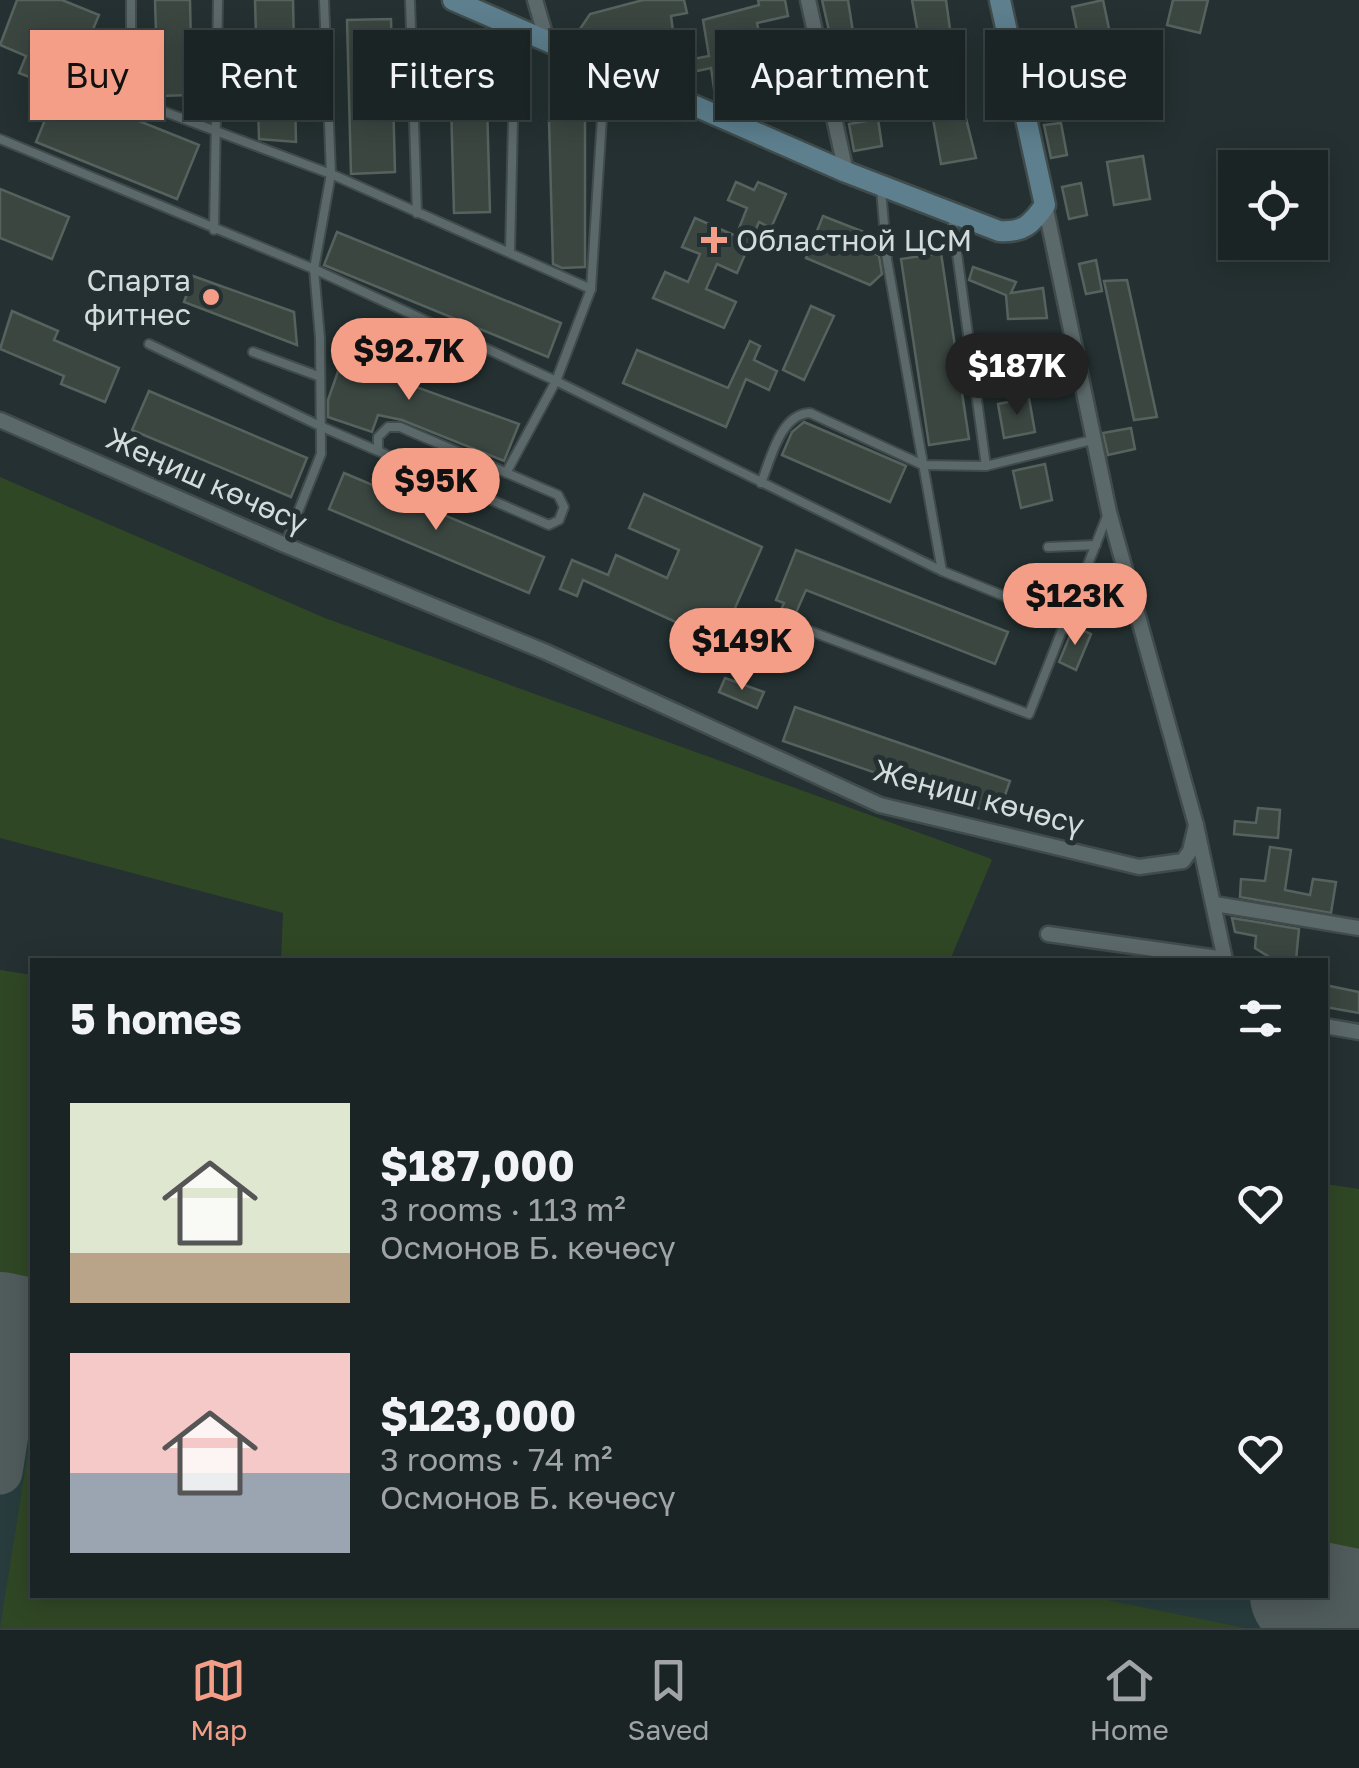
<!DOCTYPE html>
<html lang="en">
<head>
<meta charset="utf-8">
<style>
	:root { --surface:#1b2425; --page:#283032; --text:#f1f3f6; --muted:#a0a4a7; --line:#394142; --accent:#f49e87 }
	body { margin:0; font-family:"Golos Text",sans-serif; background:var(--page); color:var(--text); height:100vh; display:flex; flex-direction:column; font-size:38px; white-space:nowrap }
	* { box-sizing:border-box; margin:0 }
	p { font-size:32px; color:var(--muted) }
	.icon { flex:none; width:55px; height:55px; fill:none; stroke:currentColor; stroke-width:2; stroke-linecap:round; stroke-linejoin:round }
	.map { position:relative; flex:1; overflow:hidden }
	.details { position:absolute; left:30px; top:958px; width:1298px; height:640px; display:flex; flex-direction:column; background:var(--surface); border-radius:0px; box-shadow:0 5px 25px #0003,0 0 0 2px var(--line) }
	.details>* { flex:none }
	.hud { position:absolute; left:30px; top:30px; width:1300px; height:90px; display:flex; gap:20px }
	.tools { position:absolute; left:1218px; top:150px; display:grid; gap:20px }
	.tools a { display:grid; place-items:center; width:110px; height:110px; border-radius:0px; background:var(--surface); box-shadow:0 5px 25px #0003,0 0 0 2px var(--line); font-size:50px }
	.price { position:absolute; translate:-50% -85px; padding:0 22px; border-radius:35px; background:var(--accent); color:#111; font-size:32px; line-height:65px; filter:drop-shadow(0 2px 5px #0008) }
	.price::after { content:''; position:absolute; left:50%; top:60px; width:30px; height:22px; margin-left:-15px; background:inherit; clip-path:polygon(0 0,100% 0,50% 100%) }
	.price.selected { background:#222; color:#fff }
	ul { padding:0; list-style:none }
	li { display:flex; align-items:center; gap:30px; height:250px; padding:0 40px }
	li span { display:grid; place-items:center; flex:none; width:280px; height:200px; border-radius:0px; color:#555 }
	li>.icon { margin-inline-start:auto }
	span .icon { width:120px; height:120px; fill:#fffc; stroke-width:1 }
	li b { font-size:42px }
	h2 { display:flex; justify-content:space-between; align-items:center; height:120px; padding:0 40px; font-size:42px }
	.chip { padding:0 35px; border-radius:0px; background:var(--surface); box-shadow:0 5px 25px #0003,0 0 0 2px var(--line); font-size:35px; line-height:90px }
	.chip.selected { background:var(--accent); color:#111 }
	.dock { display:flex; justify-content:space-around; align-items:center; height:140px; border-top:2px solid var(--line); background:var(--surface); font-size:28px; color:var(--muted) }
	.dock a { display:grid; justify-items:center; gap:5px }
	.dock .selected { color:var(--accent) }
	.map>svg:first-child { display:block }
</style>
</head>
<body>
<div class="map">
<svg width="1359" height="1628" viewBox="0 0 1359 1628">
	<rect width="100%" height="100%" fill="#243031"/>
	<!-- built -->
	<path fill="#283c3e" d="M0,970L32,975V1595H1325V1184L1359,1189V1628H0Z"/>
	<!-- green -->
	<g fill="#304725">
		<path d="M0,477L325,618L989,858L992,860L950,960H281L283,913L0,838Z"/>
		<path d="M0,970L32,975V1289L0,1282Z"/>
		<path d="M1325,1184L1359,1189V1561L1325,1554Z"/>
		<path d="M32,1426V1595H1083L1245,1628H0Z"/>
	</g>
	<g fill="none" stroke-linecap="round" stroke-linejoin="round">
		<!-- taxiway -->
		<path stroke="#505b5c" stroke-width="45" d="M0,1472L22,1333"/>
		<!-- runway -->
		<g stroke="#505b5c" stroke-width="112">
			<path d="M0,1328L32,1335"/>
			<path d="M1306,1595L1359,1606"/>
		</g>
	</g>
	<!-- building -->
	<g fill="#3b4641" stroke="#56625d" stroke-width="2.5">
		<path d="M17,0H62L99,15L86,46L49,31L38,58L76,73L84,52L110,62L94,103L199,145L177,199L36,142L58,88L19,73L26,56L0,45Z"/>
		<path d="M155,0H190L192,95L158,96Z"/>
		<path d="M255,0H293L296,142L259,139Z"/>
		<path d="M643,0H684L687,13L671,16L677,61L641,64L636,32L608,37L611,49L576,35L590,14Z"/>
		<path d="M758,0H785L788,16L757,23L763,51L751,53L757,81L740,85L741,91L715,95L711,68L683,74L684,82L668,78L666,64L709,56L703,20L759,5Z"/>
		<path d="M822,0H848L853,32L862,31L870,92L844,97Z"/>
		<path d="M912,0H946L958,87L976,158L941,164Z"/>
		<path d="M1103,0L1112,43L1081,50L1072,7Z"/>
		<path d="M1173,0H1208L1200,33L1167,25Z"/>
		<path d="M391,19L395,172L351,174L347,20Z"/>
		<path d="M486,66L490,212L454,213L450,67Z"/>
		<path d="M804,73L812,114L790,119L782,78Z"/>
		<path d="M878,119L882,146L854,151L849,124Z"/>
		<path d="M585,120V267L562,268L553,264L549,121Z"/>
		<path d="M1061,123L1067,155L1051,158L1044,125Z"/>
		<path d="M1143,156L1150,199L1114,205L1107,162Z"/>
		<path d="M736,182L754,190L758,182L786,194L771,228L759,222L737,273L717,264L706,289L736,302L724,328L653,298L665,272L688,282L700,254L682,247L695,218L736,236L747,208L728,200Z"/>
		<path d="M1081,183L1087,215L1069,219L1062,187Z"/>
		<path d="M0,189L69,217L52,259L0,238Z"/>
		<path d="M823,216L864,232L860,244L879,256L882,274L870,285L806,258Z"/>
		<path d="M337,232L561,323L548,357L324,265Z"/>
		<path d="M941,253L969,439L929,445L901,259Z"/>
		<path d="M1096,260L1102,291L1086,294L1079,264Z"/>
		<path d="M973,267L1016,282L1011,293L1043,288L1047,318L1008,319L1006,295L969,280Z"/>
		<path d="M193,276L294,312L297,345L184,302Z"/>
		<path d="M1127,280L1157,417L1134,420L1104,281Z"/>
		<path d="M811,306L834,316L804,380L783,370Z"/>
		<path d="M12,311L58,331L54,340L119,368L105,402L61,384L64,376L0,349Z"/>
		<path d="M350,337L399,355L391,378L519,424L504,461L402,420L378,415L372,432L328,417V400Z"/>
		<path d="M750,341L760,346L754,360L777,371L769,390L746,379L726,427L623,383L637,350L728,388Z"/>
		<path d="M149,391L307,458L291,497L132,430Z"/>
		<path d="M1029,398L1035,432L1004,438L998,404Z"/>
		<path d="M804,422L906,466L890,502L782,455L792,432Z"/>
		<path d="M1131,428L1135,449L1108,455L1103,433Z"/>
		<path d="M1045,464L1052,500L1021,508L1013,471Z"/>
		<path d="M344,473L544,557L529,593L329,509Z"/>
		<path d="M644,494L762,547L720,642L583,580L577,596L560,589L572,560L608,575L616,555L667,578L679,550L629,528Z"/>
		<path d="M796,550L1008,632L995,664L806,590L784,640L771,633L784,603L776,600Z"/>
		<path d="M1074,626L1091,634L1076,670L1059,662Z"/>
		<path d="M725,678L764,692L757,708L719,692Z"/>
		<path d="M795,707L1010,781L998,815L783,741Z"/>
		<path d="M1258,808L1280,810L1278,838L1234,834L1235,821L1256,823Z"/>
		<path d="M1270,847L1291,850L1285,890L1310,895L1313,879L1336,882L1331,913L1240,897L1241,879L1265,881Z"/>
		<path d="M1232,918L1299,929L1296,960H1274L1255,948L1256,936L1235,932Z"/>
		<path d="M1325,985L1359,992V1013L1325,1007Z"/>
	</g>
	<g fill="none" stroke-linecap="round" stroke-linejoin="round">
		<defs>
			<g id="lane">
				<path d="M131,0V90L149,106L331,174L591,289L556,381L506,473"/>
				<path d="M324,0L331,174L314,269L556,381L942,571"/>
				<path d="M410,0L417,213"/>
				<path d="M0,139L314,269L320,338L321,454L285,545"/>
				<path d="M881,189L887,260L942,571L1066,621"/>
				<path d="M214,230L218,0"/>
				<path d="M510,252L515,32"/>
				<path d="M591,289L605,71"/>
				<path d="M149,344L320,426L549,525L559,520L564,507L558,495L400,427H388L378,437V451"/>
				<path d="M253,352L318,376"/>
				<path d="M986,466L1092,440"/>
				<path d="M761,483C771,459 780,414 810,413L923,465L986,466L952,217"/>
				<path d="M1048,547L1096,545"/>
				<path d="M810,631L1029,714L1107,516"/>
			</g>
			<g id="street">
				<path d="M535,0L547,41"/>
				<path d="M808,0L846,172"/>
				<path d="M1045,205L1109,512L1196,825L1225,960"/>
				<path d="M0,420L285,545L546,652L880,805L1139,867L1183,861L1190,851L1196,825"/>
				<path d="M1215,904L1359,928"/>
				<path d="M1048,934L1225,959"/>
				<path d="M1325,1026L1359,1032"/>
			</g>
			<path id="secondary" d="M453,0L846,172L999,231C1023,233 1032,224 1045,205L1000,0"/>
		</defs>
		<!-- lane casing -->
		<use href="#lane" stroke="#404b4b" stroke-width="12"/>
		<!-- street casing -->
		<use href="#street" stroke="#404b4b" stroke-width="19"/>
		<!-- secondary casing -->
		<use href="#secondary" stroke="#404b4b" stroke-width="25"/>
		<!-- lane -->
		<use href="#lane" stroke="#5c696a" stroke-width="8"/>
		<!-- street -->
		<use href="#street" stroke="#5c696a" stroke-width="14"/>
		<!-- secondary -->
		<use href="#secondary" stroke="#5d7f8e" stroke-width="20"/>
	</g>
	<!-- markers -->
	<g fill="#f49e87" stroke="#243031" stroke-width="4">
		<path d="M709 225h10v10h10v10h-10v10h-10v-10h-10v-10h10z"/>
		<circle cx="211" cy="297" r="10"/>
	</g>
	<g text-anchor="middle" dominant-baseline="central" stroke-width="10" stroke-linejoin="round" paint-order="stroke">
		<!-- poi labels -->
		<g font-size="30" fill="#d3dbdb" stroke="#243031" text-anchor="start">
			<text x="736" y="240">Областной ЦСМ</text>
			<text x="191" y="280" text-anchor="end">Спарта<tspan x="191" dy="34">фитнес</tspan></text>
		</g>
		<!-- street labels -->
		<g font-size="30" fill="#d3dbdb" stroke="#243031">
			<text transform="translate(207 480) rotate(24)">Жеңиш көчөсү</text>
			<text transform="translate(979 797) rotate(15)">Жеңиш көчөсү</text>
		</g>
	</g>
</svg>
<div class="tools">
<a><svg class="icon" aria-label="locate" viewBox="0 0 24 24"><circle cx="12" cy="12" r="6"/><path d="M12 2v4M12 18v4M2 12h4M18 12h4"/></svg></a>
</div>
<b class="price" style="left:409px;top:403px">$92.7K</b>
<b class="price selected" style="left:1017px;top:418px">$187K</b>
<b class="price" style="left:436px;top:533px">$95K</b>
<b class="price" style="left:1075px;top:648px">$123K</b>
<b class="price" style="left:742px;top:693px">$149K</b>
<div class="hud">
<a class="chip selected">Buy</a>
<a class="chip">Rent</a>
<a class="chip">Filters</a>
<a class="chip">New</a>
<a class="chip">Apartment</a>
<a class="chip">House</a>
</div>
<section class="details">
<h2>5 homes<svg class="icon" aria-label="filters" viewBox="0 0 24 24"><path d="M4 7h16M4 17h16"/><circle cx="9" cy="7" r="2"/><circle cx="15" cy="17" r="2"/></svg></h2>
<ul>
<li><span style="background:linear-gradient(#dfe7d0 75%,#b9a48a 0)"><svg class="icon" aria-label="home" viewBox="0 0 24 24"><path d="M3 11l9-7 9 7M6 9v11h12V9"/></svg></span><div><b>$187,000</b><p>3 rooms · 113 m²</p><p>Осмонов Б. көчөсү</p></div><svg class="icon" aria-label="heart" viewBox="0 0 24 24"><path d="M12 20l-8-8c-3-5 5-10 8-4 3-6 11-1 8 4z"/></svg></li>
<li><span style="background:linear-gradient(#f6c9c9 60%,#9aa5b1 0)"><svg class="icon" aria-label="home" viewBox="0 0 24 24"><path d="M3 11l9-7 9 7M6 9v11h12V9"/></svg></span><div><b>$123,000</b><p>3 rooms · 74 m²</p><p>Осмонов Б. көчөсү</p></div><svg class="icon" aria-label="heart" viewBox="0 0 24 24"><path d="M12 20l-8-8c-3-5 5-10 8-4 3-6 11-1 8 4z"/></svg></li>
</ul>
</section>
</div>
<nav class="dock">
<a class="selected"><svg class="icon" aria-label="map" viewBox="0 0 24 24"><path d="M3 6l6-2 6 2 6-2v14l-6 2-6-2-6 2zM9 4v14M15 6v14"/></svg>Map</a>
<a><svg class="icon" aria-label="saved" viewBox="0 0 24 24"><path d="M7 4h10v16l-5-4-5 4z"/></svg>Saved</a>
<a><svg class="icon" aria-label="home" viewBox="0 0 24 24"><path d="M3 11l9-7 9 7M6 9v11h12V9"/></svg>Home</a>
</nav>
</body>
</html>
